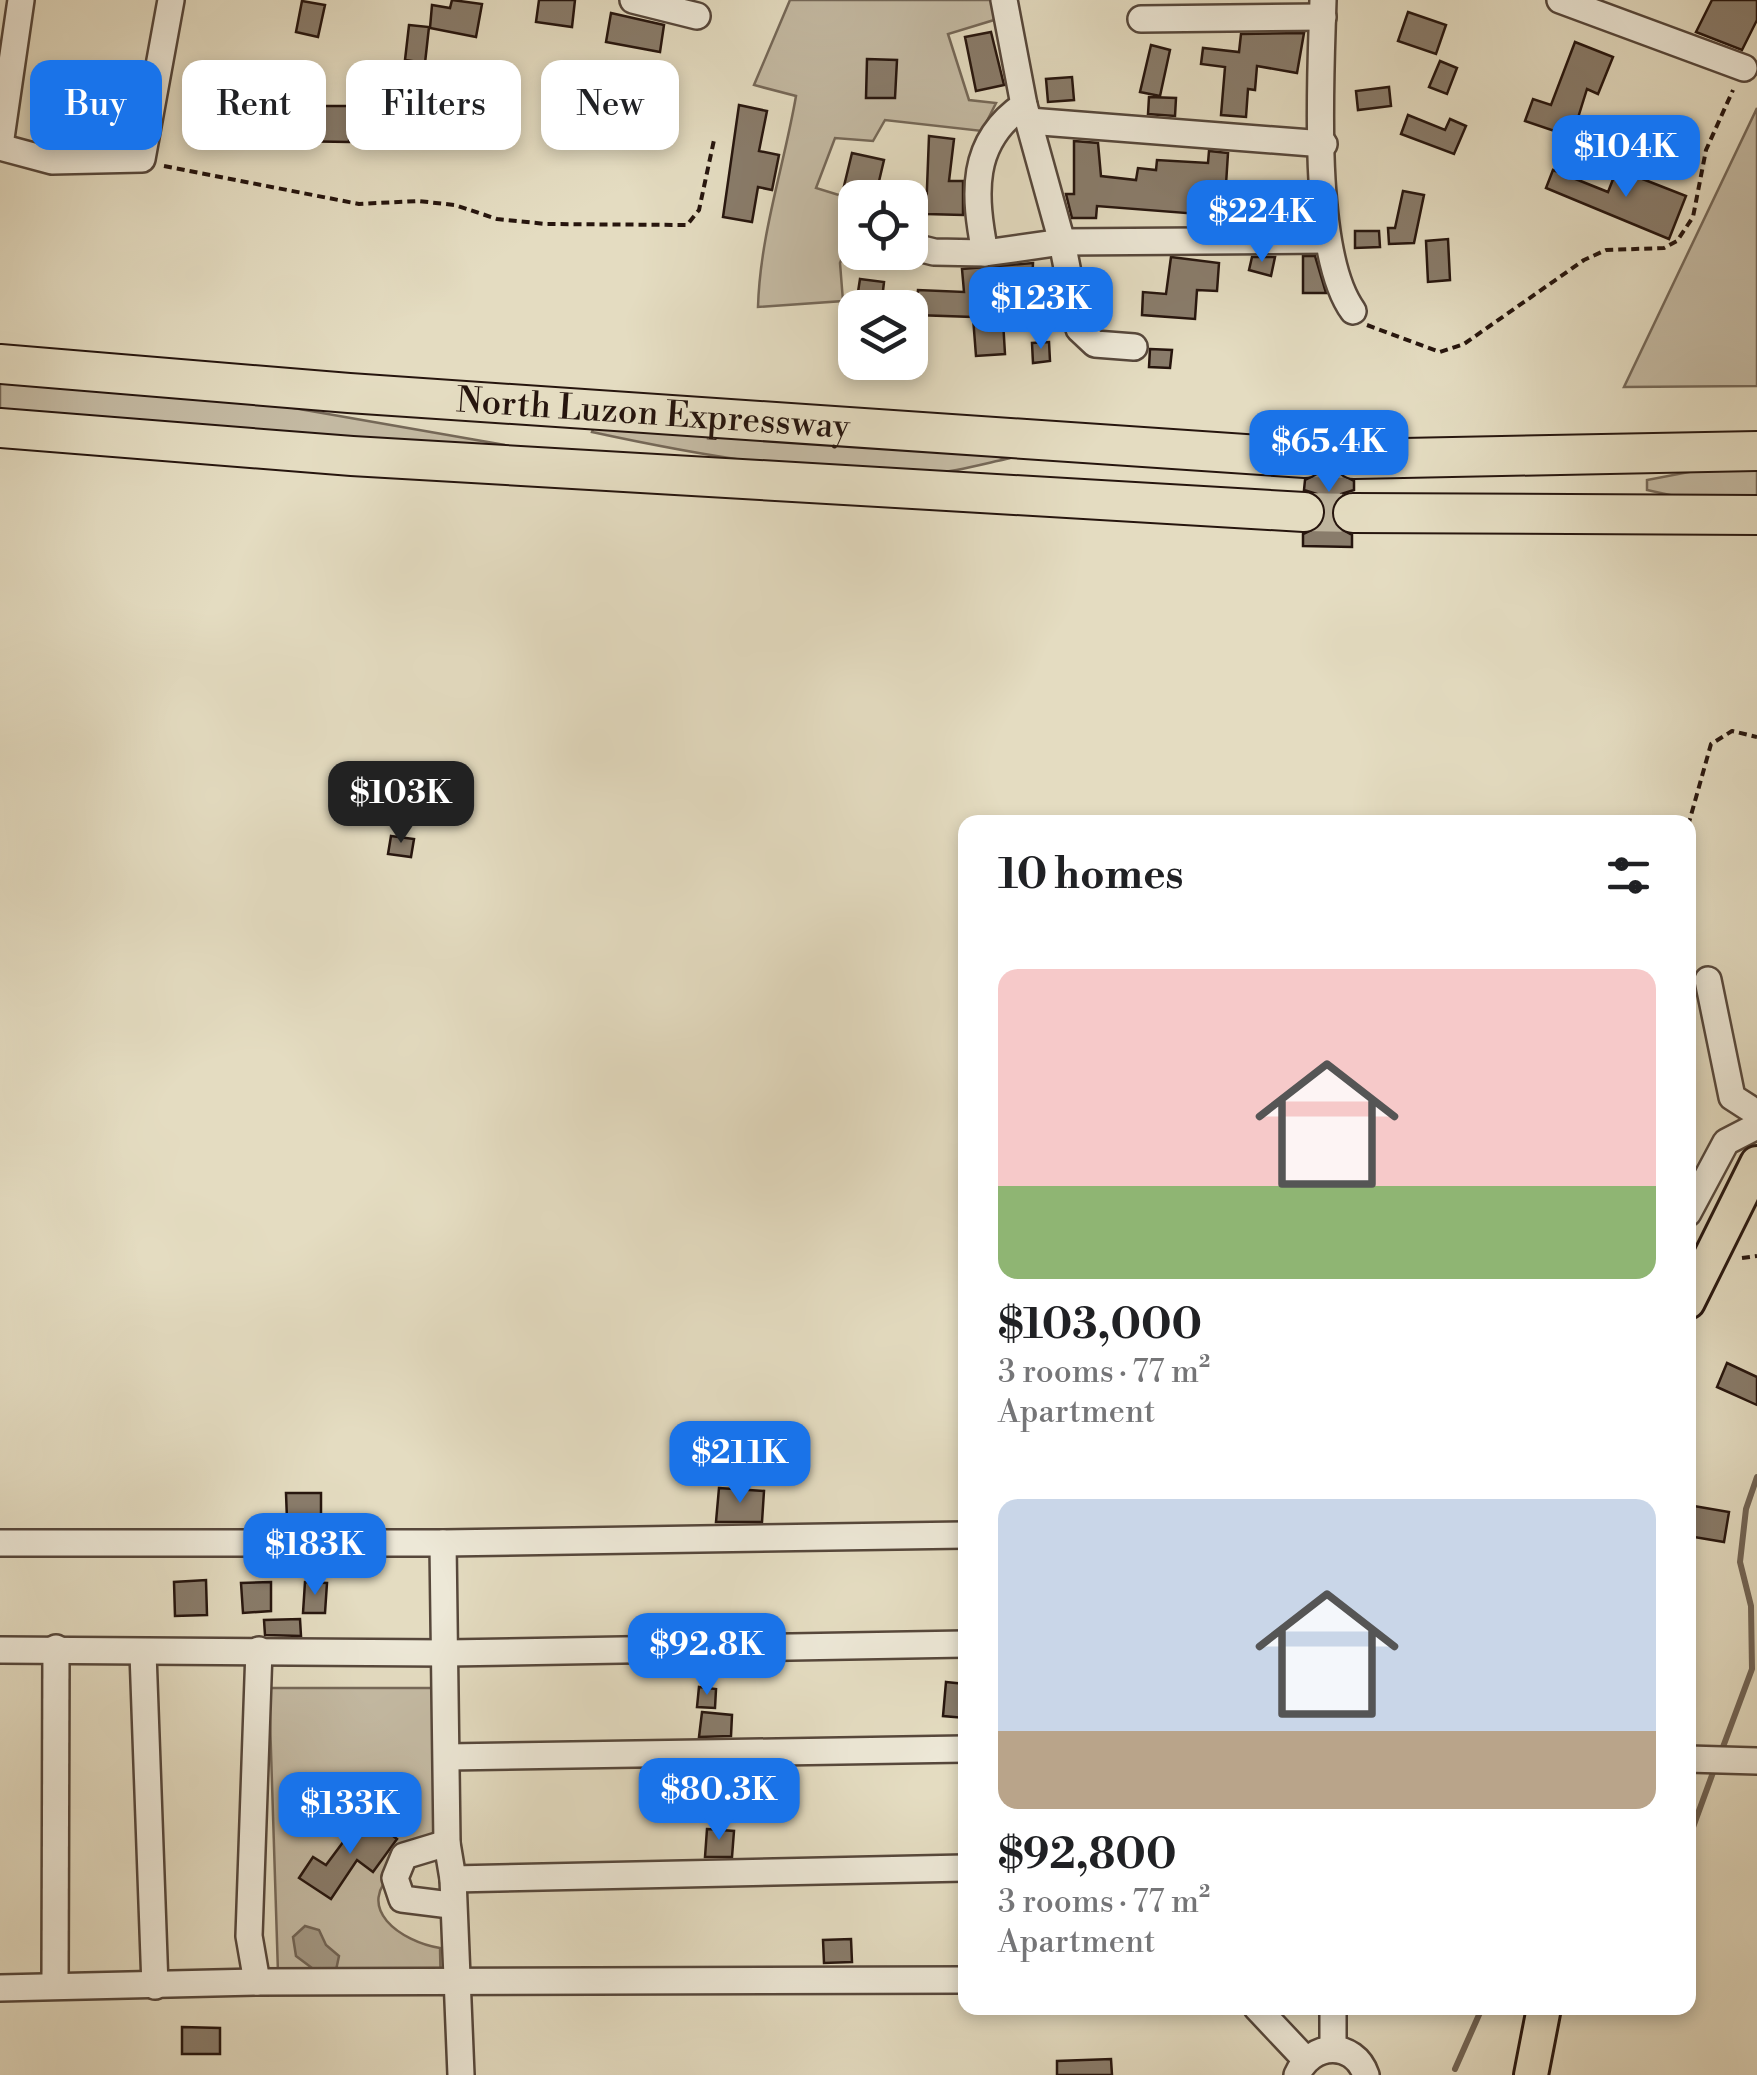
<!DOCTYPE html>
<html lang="en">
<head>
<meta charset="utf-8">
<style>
	:root { --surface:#fff; --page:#f6f6f6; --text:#202124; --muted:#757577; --accent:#1a73e8 }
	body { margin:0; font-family:"Libre Bodoni",serif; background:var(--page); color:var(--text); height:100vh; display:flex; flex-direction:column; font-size:38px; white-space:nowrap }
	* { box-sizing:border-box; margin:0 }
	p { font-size:32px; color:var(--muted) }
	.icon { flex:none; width:55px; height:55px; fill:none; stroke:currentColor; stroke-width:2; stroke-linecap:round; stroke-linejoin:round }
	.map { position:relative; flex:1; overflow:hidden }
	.details { position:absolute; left:958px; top:815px; width:738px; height:1200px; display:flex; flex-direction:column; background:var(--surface); border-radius:20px; box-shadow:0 5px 15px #0003 }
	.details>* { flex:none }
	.hud { position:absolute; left:30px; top:60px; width:778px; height:90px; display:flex; gap:20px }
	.buttons { position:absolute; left:838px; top:180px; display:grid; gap:20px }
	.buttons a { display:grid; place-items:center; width:90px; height:90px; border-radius:20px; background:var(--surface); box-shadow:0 5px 15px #0003; font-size:50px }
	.price { position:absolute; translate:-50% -85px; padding:0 22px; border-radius:20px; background:var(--accent); color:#fff; font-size:32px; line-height:65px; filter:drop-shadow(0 2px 5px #0008) }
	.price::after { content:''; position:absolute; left:50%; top:60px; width:30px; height:22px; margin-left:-15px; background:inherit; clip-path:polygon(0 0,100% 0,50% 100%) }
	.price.current { background:#222; color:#fff }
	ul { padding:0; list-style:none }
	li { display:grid; align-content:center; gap:20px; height:530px; padding:0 40px }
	li span { display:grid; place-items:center; height:310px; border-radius:20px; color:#555 }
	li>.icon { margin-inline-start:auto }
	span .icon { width:180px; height:180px; fill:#fffc; stroke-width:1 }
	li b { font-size:42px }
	h2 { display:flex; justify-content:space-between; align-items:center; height:120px; padding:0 40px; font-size:42px }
	.chip { padding:0 35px; border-radius:20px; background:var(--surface); box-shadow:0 5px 15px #0003; font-size:35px; line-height:90px }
	.chip.current { background:var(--accent); color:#fff }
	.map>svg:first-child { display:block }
</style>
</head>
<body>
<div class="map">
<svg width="1757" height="2075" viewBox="0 0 1757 2075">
	<rect width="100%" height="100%" fill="#e4dcc1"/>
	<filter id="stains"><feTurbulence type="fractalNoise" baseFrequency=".002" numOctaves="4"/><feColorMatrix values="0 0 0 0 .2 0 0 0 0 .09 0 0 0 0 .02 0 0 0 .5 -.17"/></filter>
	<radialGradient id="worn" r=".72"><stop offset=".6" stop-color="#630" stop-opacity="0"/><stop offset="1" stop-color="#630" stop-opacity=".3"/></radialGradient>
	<!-- green -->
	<g fill="#c4baa3" stroke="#756858" stroke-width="2.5">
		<path d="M790,0H992L994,20L948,34L969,100L996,103L982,131L885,120L873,141L835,138L816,188L855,200V227L840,263L843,301L758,307C760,235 784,166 796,96L754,85Z"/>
		<path d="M1757,108V386L1624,387Z"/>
		<path d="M0,377L265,403L505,445L325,440L0,415Z"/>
		<path d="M597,418L926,435L1006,459C979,465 950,473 922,474C813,475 698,455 592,432Z"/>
		<path d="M1757,459V503L1688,499L1647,490V480Z"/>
		<path d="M269,1688H435L437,1845C424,1853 408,1860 396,1870C351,1908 402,1942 440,1948L441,1995L286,1983L278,1973Z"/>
	</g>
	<!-- water -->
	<path fill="#a39884" stroke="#716455" stroke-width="2.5" d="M305,1926L319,1930L326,1945L339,1956L336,1970L316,1971L296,1956L293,1937Z"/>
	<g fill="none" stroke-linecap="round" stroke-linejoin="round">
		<!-- stream -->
		<g stroke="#716455" stroke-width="6">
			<path d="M1720,1755L1752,1669L1751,1606L1740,1562L1746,1509L1757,1477"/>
			<path d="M1688,1841L1715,1767"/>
			<path d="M1455,2069L1482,2008"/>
		</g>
	</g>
	<!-- building -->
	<g fill="#897c6b" stroke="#26150e" stroke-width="2.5">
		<path d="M452,0L482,4L476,37L430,28L432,5L450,8Z"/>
		<path d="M539,0H575L572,27L536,22Z"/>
		<path d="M1712,0H1757V20L1742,50L1696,32Z"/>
		<path d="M302,1L325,5L318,37L296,32Z"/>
		<path d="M1408,12L1446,25L1436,54L1398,41Z"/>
		<path d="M611,13L664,25L660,52L606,42Z"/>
		<path d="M409,25L429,27L425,63L405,60Z"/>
		<path d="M991,32L1004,85L976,91L965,37Z"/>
		<path d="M1304,33L1297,73L1257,66L1255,90L1248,89L1246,117L1221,115L1225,67L1201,64L1203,48L1239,52L1241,34Z"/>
		<path d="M1575,42L1613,57L1598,94L1587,89L1572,137L1525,121L1533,99L1551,105Z"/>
		<path d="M1151,45L1170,50L1160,96L1140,92Z"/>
		<path d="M867,59L897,60L895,98H866Z"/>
		<path d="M1440,61L1457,68L1447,94L1429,87Z"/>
		<path d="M1072,77L1074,100L1048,102L1046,79Z"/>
		<path d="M1389,87L1391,106L1358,110L1356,91Z"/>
		<path d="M1149,97L1176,98L1175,116L1148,114Z"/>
		<path d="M363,98L385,100L382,126L350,122L349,142L287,141L292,100L318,102V106H362Z"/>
		<path d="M739,105L767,111L759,151L779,155L772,190L758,187L752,222L723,217Z"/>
		<path d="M1408,115L1445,130L1450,119L1466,126L1454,154L1401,134Z"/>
		<path d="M431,118L453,121L451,139L428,137Z"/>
		<path d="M929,136L954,139L949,181H963V215L926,214Z"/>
		<path d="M1074,141L1098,143L1101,176L1136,180L1138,168L1156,170L1157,160L1208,163L1209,151L1228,153L1224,216L1097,206L1096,218H1072L1066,194H1074Z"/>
		<path d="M852,153L884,160L876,194L844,186Z"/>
		<path d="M1617,169L1686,196L1669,239L1546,188L1553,170L1608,192Z"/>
		<path d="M1403,191L1424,195L1414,243L1389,244L1388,228H1395Z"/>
		<path d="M1355,231H1379L1380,247L1355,248Z"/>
		<path d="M1448,239L1450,280L1428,282L1426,241Z"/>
		<path d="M1303,256H1315L1326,293H1303Z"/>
		<path d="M1171,257L1219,263L1217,291L1197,290L1195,319L1142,315L1143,292L1166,294Z"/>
		<path d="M1252,257H1275L1271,276L1249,270Z"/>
		<path d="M1033,263L1032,285L1054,287L1057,303L1052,311L1039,303L1002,304L1005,354L976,356L973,317L916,315L918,290L964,292L962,269Z"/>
		<path d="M860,279L884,282L881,308L856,305Z"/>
		<path d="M1049,342L1050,361L1033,363L1032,343Z"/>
		<path d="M1150,349L1172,350L1170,368L1149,367Z"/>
		<path d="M1306,433H1355L1335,447L1332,458L1335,471L1354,481V490L1341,494L1331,512L1334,525L1352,535V547L1303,546V534L1322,525L1326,512L1317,494L1304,490L1305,480L1323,471L1327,459L1325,447Z"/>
		<path d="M391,836L414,839L411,857L388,854Z"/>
		<path d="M1727,1363L1757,1377V1405L1717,1387Z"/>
		<path d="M719,1488L764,1491L762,1522H716Z"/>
		<path d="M286,1493H321V1519L287,1520Z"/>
		<path d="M1688,1505L1729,1512L1724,1542L1688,1536Z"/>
		<path d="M206,1580L207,1615L175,1616L174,1582Z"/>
		<path d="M271,1582V1611L243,1613L241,1583Z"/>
		<path d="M305,1582L327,1583L325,1613H303Z"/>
		<path d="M300,1619L301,1636L265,1635L264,1620Z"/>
		<path d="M946,1682L965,1684V1718L943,1716Z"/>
		<path d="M699,1687L716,1689L715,1708L697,1707Z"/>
		<path d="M702,1712L732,1715L731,1736L699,1737Z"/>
		<path d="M364,1814L397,1839L373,1872L357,1860L331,1899L299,1878L313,1857L326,1865Z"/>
		<path d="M707,1829L734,1831L732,1857H705Z"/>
		<path d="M851,1939L852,1962L824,1963L823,1940Z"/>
		<path d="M182,2027L220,2028V2054H182Z"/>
		<path d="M1111,2059L1112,2075H1057V2061Z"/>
	</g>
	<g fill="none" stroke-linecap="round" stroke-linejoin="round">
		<!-- highway-tunnel -->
		<g stroke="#beb49d" stroke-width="38" stroke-dasharray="38 19" stroke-linecap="butt">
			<path d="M1305,458L1354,459"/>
			<path d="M1304,512L1353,513"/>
		</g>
		<defs>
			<g id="minor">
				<path d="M633,0L697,16"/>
				<path d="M1004,0L1024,105L1062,242L1079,329L1095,344L1134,347"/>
				<path d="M1323,0C1321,76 1310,252 1353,311"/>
				<path d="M1560,0L1744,68"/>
				<path d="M1141,19L1323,17"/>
				<path d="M1029,121L1324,144"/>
				<path d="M0,145L21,0"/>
				<path d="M0,147L52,161L142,159L171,0"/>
				<path d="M910,246L934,252L985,253C974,195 969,142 1024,105"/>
				<path d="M985,253L1062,242L1326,240"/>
				<path d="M1708,980L1732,1097L1749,1108"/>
				<path d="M1688,1213L1726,1142L1757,1126"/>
				<path d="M0,1543H443L965,1535"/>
				<path d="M443,1543L447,1843L453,1879L461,2075"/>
				<path d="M0,1650L447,1653L965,1644"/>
				<path d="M143,1653L155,1986"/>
				<path d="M447,1757L965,1749"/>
				<path d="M1688,1759L1757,1761"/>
				<path d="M447,1843L404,1856L395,1878L402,1899L450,1905"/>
				<path d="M453,1879L965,1868"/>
				<path d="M257,1982L249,1936L259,1650"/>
				<path d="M55,1985L56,1648"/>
				<path d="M0,1988L257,1982L965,1980"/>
				<path d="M1257,2008L1306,2060"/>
				<path d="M1333,2049V2008"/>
				<path d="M1297,2075C1311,2042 1354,2040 1366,2075"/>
			</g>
			<g id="major">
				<path d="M1688,1302L1757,1163"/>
				<path d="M1531,2075L1544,2008"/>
			</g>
			<g id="highway">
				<path id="s1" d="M0,364L349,393L1305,458"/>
				<path d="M0,428L352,456L1304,512"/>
				<path d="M1354,459L1757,451"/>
				<path d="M1353,513L1757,515"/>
			</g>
		</defs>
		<!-- minor casing -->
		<use href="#minor" stroke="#56473b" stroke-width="30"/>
		<!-- major casing -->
		<use href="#major" stroke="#26150e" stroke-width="38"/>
		<!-- highway casing -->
		<use href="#highway" stroke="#26150e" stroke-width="42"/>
		<!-- path -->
		<g stroke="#26150e" stroke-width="4" stroke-dasharray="8 5" stroke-linecap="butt">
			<path d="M164,166L359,204L418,201L455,205L497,219L546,224L687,225L699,210L714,140"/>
			<path d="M1367,325L1440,352L1464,344L1584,260L1606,250L1664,248L1677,241L1693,217L1706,150L1733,90"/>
			<path d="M1688,826L1711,744L1732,731L1757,737"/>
			<path d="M1742,1258L1757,1256"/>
		</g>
		<!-- minor -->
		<use href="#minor" stroke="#ede8d7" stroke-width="25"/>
		<!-- major -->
		<use href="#major" stroke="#e4dcc1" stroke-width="32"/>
		<!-- highway -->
		<use href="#highway" stroke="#e4dcc1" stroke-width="38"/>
	</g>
	<g text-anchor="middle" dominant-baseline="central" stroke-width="10" stroke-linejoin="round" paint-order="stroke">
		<!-- street labels -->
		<g font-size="35" fill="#26150e" stroke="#ede8d7">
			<text stroke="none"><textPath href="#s1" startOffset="655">North Luzon Expressway</textPath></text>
		</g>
	</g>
	<rect width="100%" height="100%" filter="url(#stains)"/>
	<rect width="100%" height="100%" fill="url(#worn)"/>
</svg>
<div class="buttons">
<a><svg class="icon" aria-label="locate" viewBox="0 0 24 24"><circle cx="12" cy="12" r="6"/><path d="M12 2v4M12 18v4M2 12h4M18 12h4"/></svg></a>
<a><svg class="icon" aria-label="layers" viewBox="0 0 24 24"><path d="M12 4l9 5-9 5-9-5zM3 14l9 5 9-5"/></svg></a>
</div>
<b class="price" style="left:1626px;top:200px">$104K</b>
<b class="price" style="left:1262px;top:265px">$224K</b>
<b class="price" style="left:1041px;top:352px">$123K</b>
<b class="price" style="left:1329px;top:495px">$65.4K</b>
<b class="price current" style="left:401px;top:846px">$103K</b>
<b class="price" style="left:740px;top:1506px">$211K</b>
<b class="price" style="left:315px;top:1598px">$183K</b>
<b class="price" style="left:707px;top:1698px">$92.8K</b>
<b class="price" style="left:719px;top:1843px">$80.3K</b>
<b class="price" style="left:350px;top:1857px">$133K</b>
<div class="hud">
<a class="chip current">Buy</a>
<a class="chip">Rent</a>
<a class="chip">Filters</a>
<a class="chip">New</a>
</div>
<section class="details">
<h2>10 homes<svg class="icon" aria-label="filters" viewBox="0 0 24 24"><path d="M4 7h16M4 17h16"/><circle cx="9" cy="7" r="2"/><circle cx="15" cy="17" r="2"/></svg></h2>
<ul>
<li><span style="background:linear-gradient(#f6c9c9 70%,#8fb573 0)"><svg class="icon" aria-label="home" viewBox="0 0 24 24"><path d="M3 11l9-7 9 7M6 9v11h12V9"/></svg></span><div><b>$103,000</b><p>3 rooms · 77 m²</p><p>Apartment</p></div></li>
<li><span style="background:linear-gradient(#c9d6e8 75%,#b9a48a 0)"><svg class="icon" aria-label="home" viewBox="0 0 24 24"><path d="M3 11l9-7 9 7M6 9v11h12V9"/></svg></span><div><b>$92,800</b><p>3 rooms · 77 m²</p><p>Apartment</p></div></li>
</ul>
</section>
</div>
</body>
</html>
